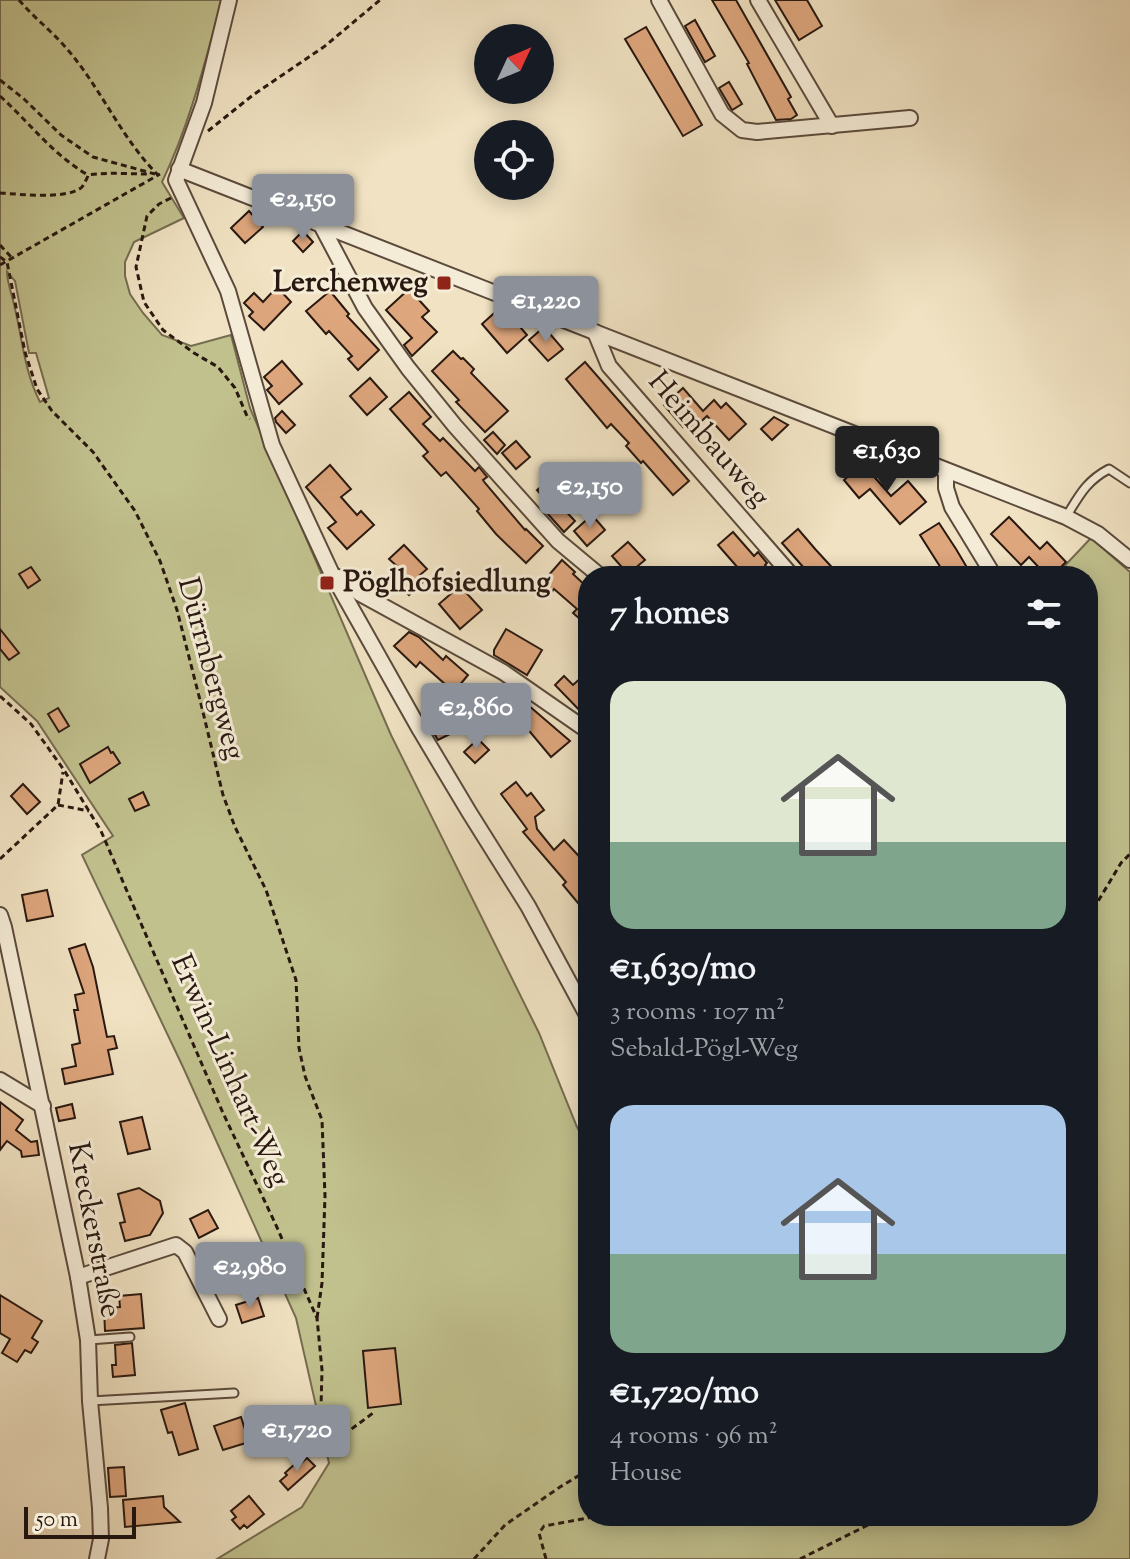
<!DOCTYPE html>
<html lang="en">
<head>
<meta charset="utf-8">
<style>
	:root { --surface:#171b24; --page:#20242c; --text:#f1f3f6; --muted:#9ea1a6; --accent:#8c9099 }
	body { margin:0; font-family:"Sorts Mill Goudy",serif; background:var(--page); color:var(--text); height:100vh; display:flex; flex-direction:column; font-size:30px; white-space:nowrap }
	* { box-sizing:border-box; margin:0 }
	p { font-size:26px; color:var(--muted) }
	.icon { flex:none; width:44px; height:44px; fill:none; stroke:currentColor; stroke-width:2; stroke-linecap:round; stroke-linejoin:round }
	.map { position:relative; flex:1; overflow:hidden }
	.details { position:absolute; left:578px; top:566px; width:520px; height:960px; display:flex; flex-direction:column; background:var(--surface); border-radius:32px; box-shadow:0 4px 20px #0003 }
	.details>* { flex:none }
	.needle { width:52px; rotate:46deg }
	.tools { position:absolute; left:474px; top:24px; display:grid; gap:16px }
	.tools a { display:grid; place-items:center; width:80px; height:80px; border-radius:50%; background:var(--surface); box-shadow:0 4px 20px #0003; font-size:40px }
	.scale { position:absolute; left:24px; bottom:20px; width:112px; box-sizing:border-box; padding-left:8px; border:4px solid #291810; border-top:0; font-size:22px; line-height:28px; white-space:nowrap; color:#291810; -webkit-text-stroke:6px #f5ecd7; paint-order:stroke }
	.price { position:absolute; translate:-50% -68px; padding:0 18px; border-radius:8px; background:var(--accent); color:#fff; font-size:26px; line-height:52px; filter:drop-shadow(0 2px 4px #0008) }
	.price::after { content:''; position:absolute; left:50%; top:48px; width:24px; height:18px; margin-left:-12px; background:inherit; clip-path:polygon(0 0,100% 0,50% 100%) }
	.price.active { background:#222; color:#fff }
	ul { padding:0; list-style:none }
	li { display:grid; align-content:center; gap:16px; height:424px; padding:0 32px }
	li span { display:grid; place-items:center; height:248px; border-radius:24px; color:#555 }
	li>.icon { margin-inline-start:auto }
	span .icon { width:144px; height:144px; fill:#fffc; stroke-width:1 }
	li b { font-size:34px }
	h2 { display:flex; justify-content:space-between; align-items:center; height:96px; padding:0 32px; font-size:34px }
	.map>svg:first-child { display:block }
</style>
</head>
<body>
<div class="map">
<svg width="1130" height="1559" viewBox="0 0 1130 1559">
	<rect width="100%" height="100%" fill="#f0e2c2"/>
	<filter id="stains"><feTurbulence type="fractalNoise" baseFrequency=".0025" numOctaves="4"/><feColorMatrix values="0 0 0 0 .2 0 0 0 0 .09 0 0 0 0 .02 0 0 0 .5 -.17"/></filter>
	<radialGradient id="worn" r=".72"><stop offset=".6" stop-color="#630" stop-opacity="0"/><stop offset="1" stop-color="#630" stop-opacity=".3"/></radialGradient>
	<!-- green -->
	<path fill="#c1c18e" stroke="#756c4f" stroke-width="2" fill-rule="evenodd" d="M0,0H222C205,62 190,124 162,182L184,218L134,242L125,262V276L130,294L143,313L162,335L191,346L231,335L250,408L391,735L539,1033L577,1127L588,1147V1516H1088V576H1055L1091,538L1130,572V1559H217L302,1507L329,1463L296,1318L183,1067L82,855L113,836L37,721L0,687ZM7,272L15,281L29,353H36L49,398L40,402C24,370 23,342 15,309C13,297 7,283 7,272Z"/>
	<!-- building -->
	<g fill="#dea67d" stroke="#291810" stroke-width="2">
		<path d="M712,0H736L791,97L788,99L797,115L791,119L776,120L747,64L749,63Z"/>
		<path d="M775,0H807L822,26L799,40Z"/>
		<path d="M695,20L715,56L705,62L685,26Z"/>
		<path d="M646,27L702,125L683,136L625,39Z"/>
		<path d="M729,82L742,104L732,110L719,88Z"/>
		<path d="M249,211L263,227L245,243L231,228Z"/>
		<path d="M303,231L313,242L303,252L293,241Z"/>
		<path d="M277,287L291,302L264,330L249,316L253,312L244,303L254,293L263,302Z"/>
		<path d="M409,289L429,311L422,317L437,332L412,356L404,345L412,338L386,310Z"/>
		<path d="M330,291L349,314L347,316L379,350L358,370L348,359L352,356L329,331L326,334L306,311Z"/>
		<path d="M502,306L527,335L507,353L482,324Z"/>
		<path d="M544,327L563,349L548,361L529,340Z"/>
		<path d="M453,351L461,359L463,358L474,369L471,373L508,411L485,432L456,402L459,400L432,371Z"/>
		<path d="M282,361L302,384L279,404L267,390L272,386L264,377Z"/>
		<path d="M585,362L689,481L673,495L643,461L641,463L626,446L629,443L611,424L607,428L566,379Z"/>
		<path d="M370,378L387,397L367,415L350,396Z"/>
		<path d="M683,388L703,411L714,400L721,408L726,403L746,424L729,440L707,416L694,428L689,422L683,427L664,405Z"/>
		<path d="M409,392L431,417L423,424L440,441L443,438L475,471L479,467L487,477L483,480L485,483L525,530L526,529L543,546L526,563L496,534L477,511L479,509L446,472L441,476L423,456L428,452L390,409Z"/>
		<path d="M282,411L295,425L286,433L276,422L275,418Z"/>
		<path d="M774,417L788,425L772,440L761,429Z"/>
		<path d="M493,432L505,445L497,454L484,440Z"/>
		<path d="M516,441L530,457L516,469L502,453Z"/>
		<path d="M863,464L891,496L908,481L926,502L900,524L870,489L859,498L844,480Z"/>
		<path d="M330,465L351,489L341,497L357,515L361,511L374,525L347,549L328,528L336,522L306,487Z"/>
		<path d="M556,474L570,491L552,507L537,490Z"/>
		<path d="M558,503L575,521L564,532L547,513Z"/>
		<path d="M592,515L605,530L587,546L574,531Z"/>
		<path d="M1009,517L1040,549L1047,542L1066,562L1052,576H1047L1029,557L1021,565L991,534Z"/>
		<path d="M939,523L956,549L972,576H946L920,535Z"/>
		<path d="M798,529L816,550L840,576H811L782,543Z"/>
		<path d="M733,532L754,556L758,552L767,563L765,565L774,576H745L718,545Z"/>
		<path d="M628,542L645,560L628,574L612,556Z"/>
		<path d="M404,545L427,569L420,575L425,580L409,595L390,575L398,567L389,559Z"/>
		<path d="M562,560L575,572L573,574L588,588V626L573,613L577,609L554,589L551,593L541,584Z"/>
		<path d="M31,567L40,580L28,588L19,574Z"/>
		<path d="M460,586L482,610L460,629L439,604Z"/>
		<path d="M0,629L19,653L9,660L0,649Z"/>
		<path d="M506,629L542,650L527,675L494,655V650Z"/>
		<path d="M409,632L419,637L443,660L446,656L468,675L454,692L420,662L416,667L394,646Z"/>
		<path d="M564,676L573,685L582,677L588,684V719L555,685Z"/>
		<path d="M508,688L519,697L486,714Z"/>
		<path d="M521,699L570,741L551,757L521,721L514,729L501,718Z"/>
		<path d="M58,708L69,726L59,732L48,714Z"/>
		<path d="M443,717L452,733L438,740L429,725Z"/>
		<path d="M478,739L489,750L475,763L464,752Z"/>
		<path d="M108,747L111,753L113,752L120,763L90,783L80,764Z"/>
		<path d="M516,782L527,796L531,793L544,810L535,817L537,829L554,850L564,840L588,866V915L563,885L566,882L523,832L527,829L501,794Z"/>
		<path d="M23,784L40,802L27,814L11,796Z"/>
		<path d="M143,792L149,805L135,811L129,799Z"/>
		<path d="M47,890L53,916L27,921L22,895Z"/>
		<path d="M85,944L93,967L107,1037L114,1036L117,1048L108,1050L113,1074L65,1084L62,1069L76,1066L72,1045L80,1043L74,1010H78L75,995L84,993L69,949Z"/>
		<path d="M0,1102L23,1120L16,1130L31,1142L37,1141L39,1155L22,1157L21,1151L7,1141L0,1150Z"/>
		<path d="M72,1104L75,1118L59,1121L56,1108Z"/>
		<path d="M142,1117L150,1149L128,1154L120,1122Z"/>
		<path d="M139,1188L160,1201L163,1213L150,1235L125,1241L120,1223L125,1222L118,1194Z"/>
		<path d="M208,1210L218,1228L199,1238L190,1219Z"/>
		<path d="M101,1242L105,1258L92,1262L88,1245Z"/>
		<path d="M232,1248L239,1267L220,1274L213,1255Z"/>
		<path d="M141,1294L144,1328L105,1331L104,1308L120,1307L119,1296Z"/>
		<path d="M0,1295L42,1321L32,1338L38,1342L31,1353L25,1350L17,1362L2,1353L10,1339L0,1333Z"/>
		<path d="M258,1298L264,1316L242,1323L236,1305Z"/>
		<path d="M132,1343L135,1375L113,1377L112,1365H116L115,1345Z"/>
		<path d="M395,1348L401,1404L368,1408L363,1351Z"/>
		<path d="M185,1403L198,1449L179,1455L172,1432L168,1433L161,1410Z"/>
		<path d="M241,1417L249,1442L223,1450L214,1426Z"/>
		<path d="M307,1458L315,1466L288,1490L280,1481L287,1475L285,1473L297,1462L300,1464Z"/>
		<path d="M124,1467L126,1496L110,1497L108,1468Z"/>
		<path d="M163,1496L164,1507L180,1522L125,1527L123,1500Z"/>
		<path d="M249,1496L264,1514L247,1528L244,1525L240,1529L232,1520L236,1517L231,1511Z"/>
	</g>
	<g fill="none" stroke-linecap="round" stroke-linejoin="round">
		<defs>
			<g id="lane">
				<path d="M1066,517C1079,496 1086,481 1109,469L1130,483"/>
				<path d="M89,1340L130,1337"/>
				<path d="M90,1401L234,1393"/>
			</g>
			<g id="street">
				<path d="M229,0L204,103L176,180L228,291L272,445L331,572L420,730L469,812L528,906L588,1017"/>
				<path d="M659,0L722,114L742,130L757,132L910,118"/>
				<path d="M758,0L832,126"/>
				<path d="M179,169L1066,517L1098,534L1130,560"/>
				<path d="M320,223L365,308L408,368L455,426L558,541L600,576"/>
				<path d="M595,332L609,366L792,576"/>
				<path d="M946,471V488L952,507L994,576"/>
				<path d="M338,577L359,593L503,672L588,731"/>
				<path d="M0,915L4,927L78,1277L88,1340L90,1401L100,1508L101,1539L97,1559"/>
				<path d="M0,1080L43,1106"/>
				<path d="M78,1277L176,1245L185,1252L219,1319"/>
			</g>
		</defs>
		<!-- lane casing -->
		<use href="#lane" stroke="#5b4a3c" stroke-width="11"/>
		<!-- street casing -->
		<use href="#street" stroke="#5b4a3c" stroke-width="18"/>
		<!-- path -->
		<g stroke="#291810" stroke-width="3" stroke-dasharray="6 4" stroke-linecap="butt">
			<path d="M19,0C34,18 52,31 67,49C101,88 121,138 158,175"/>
			<path d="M0,80L24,99L61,135L93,157L155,174"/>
			<path d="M0,96C31,124 51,153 88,175"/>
			<path d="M208,131L253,95L325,46L380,0"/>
			<path d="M0,193C19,194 68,200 82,187C83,186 88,177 88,175C108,172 128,174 147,174"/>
			<path d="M171,198L159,204L147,216L136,267L144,302L163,330L194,353L218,367L235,388L247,416L250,419"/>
			<path d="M0,245L13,259"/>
			<path d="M0,257L7,262L25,352L37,389L52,411L93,452L135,511L160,561L177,610L201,704L223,795L235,827L266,890L296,980L299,1048L305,1076L322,1120L325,1196L322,1283L317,1318"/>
			<path d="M0,265L160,174"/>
			<path d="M0,696L31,724L64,770L101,831L223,1113L275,1223L317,1318L322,1370L321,1407L308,1444L330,1445L373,1413"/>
			<path d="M58,805L89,811"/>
			<path d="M0,859L58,805L63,772"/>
			<path d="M1088,918L1121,863L1130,854"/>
			<path d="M655,1516C685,1528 716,1526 746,1516"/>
			<path d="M474,1559L505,1525L560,1487L588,1470"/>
			<path d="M546,1559L539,1533L544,1526L599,1516"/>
			<path d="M800,1559L886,1516"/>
		</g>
		<!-- lane -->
		<use href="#lane" stroke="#f5ecd7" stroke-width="7"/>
		<!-- street -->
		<use href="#street" stroke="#f5ecd7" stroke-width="14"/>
	</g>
	<!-- markers -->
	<g fill="#8f2418" stroke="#f5ecd7" stroke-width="3">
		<rect x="436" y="275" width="16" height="16" rx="4"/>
		<rect x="319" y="575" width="16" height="16" rx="4"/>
	</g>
	<g text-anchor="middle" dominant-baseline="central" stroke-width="6" stroke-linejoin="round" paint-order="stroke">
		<!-- poi labels -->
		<g font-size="30" font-weight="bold" fill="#291810" stroke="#f5ecd7" text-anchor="end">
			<text x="428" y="283">Lerchenweg</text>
			<text x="343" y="583" text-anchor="start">Pöglhofsiedlung</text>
		</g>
		<!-- street labels -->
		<g font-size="30" fill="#291810" stroke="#f5ecd7">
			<text transform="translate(708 440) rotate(49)">Heimbauweg</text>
			<text transform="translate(210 669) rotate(75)">Dürrnbergweg</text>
			<text transform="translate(229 1071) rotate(66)">Erwin-Linhart-Weg</text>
			<text transform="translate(93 1230) rotate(79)">Kreckerstraße</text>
		</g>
	</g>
	<rect width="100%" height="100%" filter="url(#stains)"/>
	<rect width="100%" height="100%" fill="url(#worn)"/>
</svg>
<div class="tools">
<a><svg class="needle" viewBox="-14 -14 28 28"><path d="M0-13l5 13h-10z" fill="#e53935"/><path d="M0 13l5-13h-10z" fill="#9ea1a6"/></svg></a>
<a><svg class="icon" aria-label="locate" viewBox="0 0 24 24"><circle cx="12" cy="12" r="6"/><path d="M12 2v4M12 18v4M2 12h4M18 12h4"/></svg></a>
</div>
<div class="scale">50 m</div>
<b class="price" style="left:303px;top:242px">€2,150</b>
<b class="price" style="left:546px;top:344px">€1,220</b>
<b class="price active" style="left:887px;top:494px">€1,630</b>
<b class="price" style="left:590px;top:530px">€2,150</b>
<b class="price" style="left:476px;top:751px">€2,860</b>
<b class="price" style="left:250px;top:1310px">€2,980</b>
<b class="price" style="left:297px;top:1473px">€1,720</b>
<section class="details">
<h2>7 homes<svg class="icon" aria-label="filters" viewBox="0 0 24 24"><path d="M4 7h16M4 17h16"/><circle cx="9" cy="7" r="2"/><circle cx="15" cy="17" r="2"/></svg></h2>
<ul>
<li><span style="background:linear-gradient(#dfe7d0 65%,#7fa58c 0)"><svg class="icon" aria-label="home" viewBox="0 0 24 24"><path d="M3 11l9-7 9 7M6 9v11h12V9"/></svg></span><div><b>€1,630/mo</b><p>3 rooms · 107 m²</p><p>Sebald-Pögl-Weg</p></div></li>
<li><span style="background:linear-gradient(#a9c7e8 60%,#7fa58c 0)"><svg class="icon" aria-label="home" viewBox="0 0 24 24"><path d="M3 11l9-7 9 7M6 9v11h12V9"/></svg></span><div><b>€1,720/mo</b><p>4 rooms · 96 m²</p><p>House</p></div></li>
</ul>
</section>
</div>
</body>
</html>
